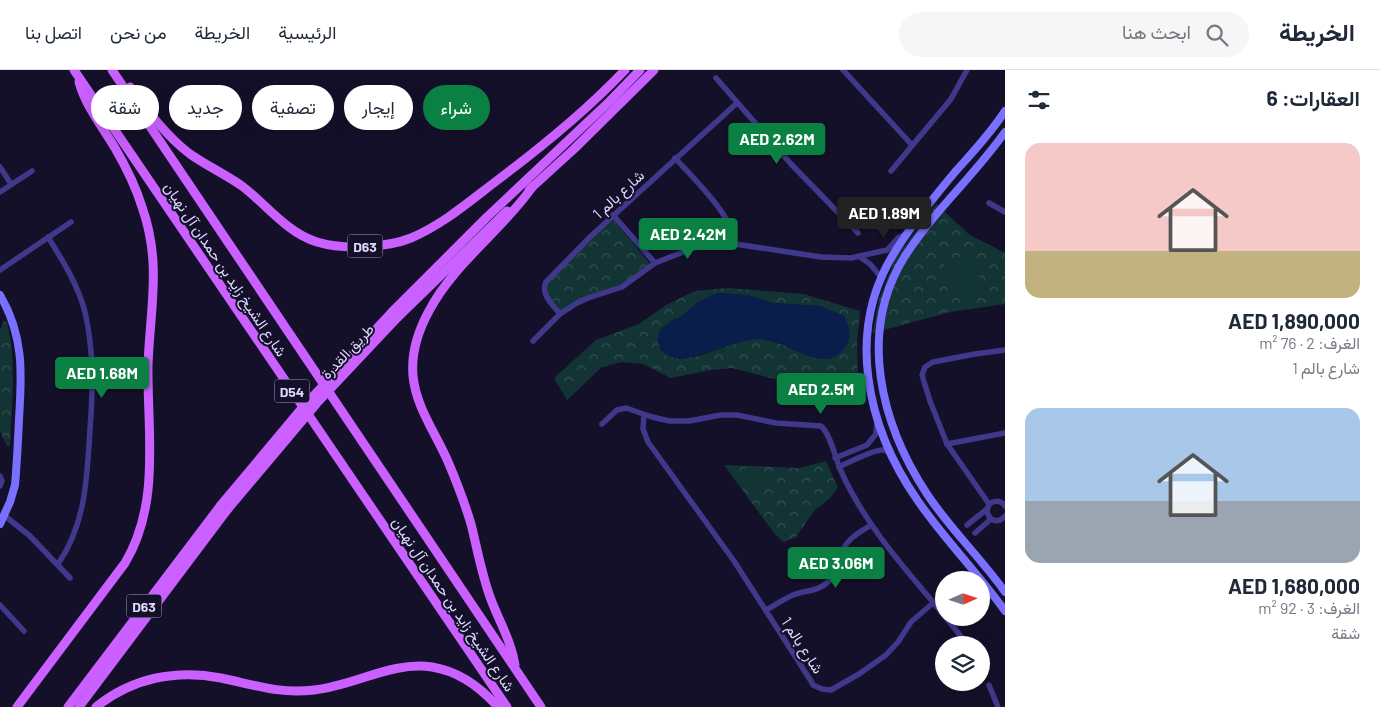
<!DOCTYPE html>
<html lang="ar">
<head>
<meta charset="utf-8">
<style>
	:root { --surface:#fff; --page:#f6f6f7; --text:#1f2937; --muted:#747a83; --line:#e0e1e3; --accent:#0b8043 }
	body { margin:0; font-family:Barlow,Vazirmatn,sans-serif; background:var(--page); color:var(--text); direction:rtl; height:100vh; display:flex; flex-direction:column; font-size:19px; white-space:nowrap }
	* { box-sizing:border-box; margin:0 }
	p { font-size:16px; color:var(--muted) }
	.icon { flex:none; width:28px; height:28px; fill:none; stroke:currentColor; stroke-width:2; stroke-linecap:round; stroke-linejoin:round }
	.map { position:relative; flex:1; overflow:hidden; direction:ltr }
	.panel { display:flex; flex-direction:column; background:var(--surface); width:375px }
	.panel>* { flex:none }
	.hud { position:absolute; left:15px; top:15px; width:475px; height:45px; direction:rtl; display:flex; gap:10px }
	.needle { width:32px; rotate:87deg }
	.tools { position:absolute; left:935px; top:501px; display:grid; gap:10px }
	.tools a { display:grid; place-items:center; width:55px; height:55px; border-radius:50%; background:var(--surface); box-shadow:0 5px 20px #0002; font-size:25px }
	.price { position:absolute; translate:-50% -42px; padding:0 11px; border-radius:5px; background:var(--accent); color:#fff; font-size:16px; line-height:32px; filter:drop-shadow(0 1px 2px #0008) }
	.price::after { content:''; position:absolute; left:50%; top:30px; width:15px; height:11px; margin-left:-8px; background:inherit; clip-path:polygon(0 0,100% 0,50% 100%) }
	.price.active { background:#222; color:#fff }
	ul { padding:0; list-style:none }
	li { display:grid; align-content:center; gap:10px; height:265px; padding:0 20px }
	li span { display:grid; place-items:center; height:155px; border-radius:15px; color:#555 }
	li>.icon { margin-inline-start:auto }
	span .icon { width:90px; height:90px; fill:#fffc; stroke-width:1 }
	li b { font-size:21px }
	h2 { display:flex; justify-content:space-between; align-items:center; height:60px; padding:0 20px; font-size:21px }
	.pill { padding:0 18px; border-radius:22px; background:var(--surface); box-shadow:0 5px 20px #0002; font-size:18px; line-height:45px }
	.pill.active { background:var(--accent); color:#fff }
	header { display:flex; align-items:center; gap:30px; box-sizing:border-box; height:70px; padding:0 25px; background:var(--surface); border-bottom:1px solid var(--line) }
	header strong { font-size:24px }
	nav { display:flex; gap:28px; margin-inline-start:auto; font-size:18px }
	.search { width:350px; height:45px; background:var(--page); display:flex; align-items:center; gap:12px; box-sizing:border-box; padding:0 18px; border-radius:28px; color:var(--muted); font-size:19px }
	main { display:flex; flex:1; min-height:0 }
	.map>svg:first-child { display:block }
</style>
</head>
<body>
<header>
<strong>الخريطة</strong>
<div class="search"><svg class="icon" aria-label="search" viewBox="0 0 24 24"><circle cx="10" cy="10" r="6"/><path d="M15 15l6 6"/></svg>ابحث هنا</div>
<nav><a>الرئيسية</a><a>الخريطة</a><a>من نحن</a><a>اتصل بنا</a></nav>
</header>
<main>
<section class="panel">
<h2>العقارات: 6<svg class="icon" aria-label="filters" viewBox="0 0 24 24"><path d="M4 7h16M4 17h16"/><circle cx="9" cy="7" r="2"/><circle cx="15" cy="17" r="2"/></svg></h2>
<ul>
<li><span style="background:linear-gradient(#f6c9c9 70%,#c2b280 0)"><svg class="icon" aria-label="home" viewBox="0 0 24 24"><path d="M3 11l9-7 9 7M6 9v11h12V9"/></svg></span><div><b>AED 1,890,000</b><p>الغرف: 2 · 76 m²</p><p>شارع بالم 1</p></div></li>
<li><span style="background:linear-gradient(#a9c7e8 60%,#9aa5b1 0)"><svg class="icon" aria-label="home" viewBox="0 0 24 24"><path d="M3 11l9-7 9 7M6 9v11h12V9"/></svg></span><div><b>AED 1,680,000</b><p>الغرف: 3 · 92 m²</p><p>شقة</p></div></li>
</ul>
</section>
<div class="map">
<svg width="1005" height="637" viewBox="0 0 1005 637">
	<defs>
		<pattern id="park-crowns" width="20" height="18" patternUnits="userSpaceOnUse" patternTransform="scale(1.25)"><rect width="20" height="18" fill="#123435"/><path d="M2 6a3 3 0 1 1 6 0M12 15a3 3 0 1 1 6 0" fill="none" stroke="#345153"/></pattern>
	</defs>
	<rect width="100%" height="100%" fill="#15102a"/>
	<!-- park -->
	<g fill="url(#park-crowns)" fill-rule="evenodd">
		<path d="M936,134L970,165L1005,183V234L950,242L873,263L879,229L896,187Z"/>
		<path d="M612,148L651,195L627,213L561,243L548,225L547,214Z"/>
		<path d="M728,218L803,224L860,241L857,273L858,308L838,307L798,312L779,310L732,298L710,300L671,308L643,294L621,292L602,297L567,330L554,308L596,270L639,254L666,235L695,221ZM718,223L747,225L773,233L820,236L826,289C799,287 786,271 760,269C741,268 723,278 705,284C696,287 687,288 679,289L658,273L660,260L673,250L680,248Z"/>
		<path d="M4,251L7,252C17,293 12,335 10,376H7L0,361V260Z"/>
		<path d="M826,391L838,418L829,429L815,440L796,467L784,472L780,469L774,463L724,395L799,398Z"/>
	</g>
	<!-- garden -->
	<g fill="#123435">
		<path d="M967,186V189L977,188L981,219L974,220V222L957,224L956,222L948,223L944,193L951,192V188Z"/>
		<path d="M742,398L774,402L772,417L741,414Z"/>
	</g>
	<!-- water -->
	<path fill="#091e4a" d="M718,223L747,225L773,233L820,236L843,245C849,254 852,264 847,274C832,304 799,281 779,273C773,270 764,269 757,269C734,269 673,305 660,278C657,272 658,267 660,260L673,250L680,247L699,231Z"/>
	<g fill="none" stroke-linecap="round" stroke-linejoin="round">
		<!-- street -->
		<g stroke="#40398b" stroke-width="5.5">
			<path d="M843,0L912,75"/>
			<path d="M716,8L791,94L858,163"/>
			<path d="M675,88C694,109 734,147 735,174"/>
			<path d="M0,97L11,114"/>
			<path d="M891,101L951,29L967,0"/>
			<path d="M0,122L32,101"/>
			<path d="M989,133L1005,142"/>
			<path d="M613,145L655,193"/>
			<path d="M48,167C63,191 78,215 85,242C94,281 93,320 90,359C87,407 86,454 58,494"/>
			<path d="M860,187L870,194L881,207"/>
			<path d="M0,200L71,152"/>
			<path d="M560,244C553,235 540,224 546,212L591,166L737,33"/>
			<path d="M533,271L560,244L577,233L588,228L622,217L655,193L693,178L712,175L735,174L821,187L851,188L887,180L898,168L906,164"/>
			<path d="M644,345L643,359L648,372L734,491L811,611L813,615L822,619L831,620L859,604L886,585L898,572L911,552L933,533"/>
			<path d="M602,354L617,340L626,338L652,347L670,351H689L721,345H737L776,353L821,356C830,363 836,390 841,401C865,455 906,500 944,545"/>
			<path d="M947,374L1005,363"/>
			<path d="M835,388L867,375L876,364L877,351"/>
			<path d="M839,397C847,393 876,379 884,380C887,381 888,382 891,384"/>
			<path d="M0,406L2,411L0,416"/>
			<path d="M989,434L947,374L930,331L922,305L925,297L933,292L975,284L1005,280"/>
			<path d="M1005,436C1001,430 995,430 989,434L987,441C989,451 998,454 1005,446"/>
			<path d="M5,446L30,466L70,508"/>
			<path d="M967,455L987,439"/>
			<path d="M975,463L991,449"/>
			<path d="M0,535L24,561"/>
			<path d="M766,540C775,535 784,529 793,525C806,520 818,522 829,511C838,503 837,491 843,480C848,468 860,462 871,455"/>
			<path d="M946,548L968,575"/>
			<path d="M989,615L998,637"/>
		</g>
		<!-- secondary -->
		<g stroke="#7970ff" stroke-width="8">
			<path d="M1005,41C991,63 973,82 955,102C934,127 913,153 896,180C844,260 867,358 918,431C945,470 978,503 1005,541"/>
			<path d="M1005,62C974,106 934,141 905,186C857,262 881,354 927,424C950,459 981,488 1005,522"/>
			<path d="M0,225C24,266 22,303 19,349C18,371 17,393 15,415L10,432L0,454"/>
		</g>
		<!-- primary -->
		<g stroke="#ca60ff" stroke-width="9">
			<path d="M74,0L507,637"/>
			<path d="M112,0L541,637"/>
			<path d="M130,17C148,41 166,66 190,84C207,96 225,104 242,116C267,135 286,162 317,172C343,180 386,178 411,168C444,154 471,130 499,109C543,76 587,40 625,0"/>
			<path d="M529,120L574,79L654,0"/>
			<path d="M392,242L486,148L610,31L640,0"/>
			<path d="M398,247L507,141"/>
			<path d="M515,595C511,569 497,548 489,524C481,501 477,478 471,454C465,434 457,413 449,394C437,365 416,338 413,306C411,283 418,261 429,241C454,193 502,161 533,116"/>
			<path d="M17,637L125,493C161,433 147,361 148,295C150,239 162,193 142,137C136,117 126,97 115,78C102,56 86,37 79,12"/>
			<path d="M68,637L221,435"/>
			<path d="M79,637L227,440"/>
			<path d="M96,637C132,608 176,599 221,608C255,615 278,624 314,620C354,616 391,591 432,597C458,601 481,618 498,637"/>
		</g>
		<!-- primary-bridge -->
		<g stroke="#ca60ff" stroke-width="9">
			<path d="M221,435L303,337L392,242"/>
			<path d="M227,440L317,333L398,247"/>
		</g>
	</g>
	<g text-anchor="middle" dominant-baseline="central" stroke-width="4" stroke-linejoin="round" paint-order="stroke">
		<!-- shield labels -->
		<g fill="#15102a" stroke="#a29dbf" stroke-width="1">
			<rect x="347.5" y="164.5" width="35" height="23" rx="4"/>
			<rect x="274.5" y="309.5" width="35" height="23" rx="4"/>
			<rect x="126.5" y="524.5" width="35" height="23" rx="4"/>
		</g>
		<g font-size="14" font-weight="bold" fill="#dfd9ff">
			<text x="365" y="176">D63</text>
			<text x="292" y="321">D54</text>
			<text x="144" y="536">D63</text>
		</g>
		<!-- street labels -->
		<g font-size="15" fill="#dfd9ff" stroke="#15102a">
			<text transform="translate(618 124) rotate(-43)">شارع بالم 1</text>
			<text transform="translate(226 199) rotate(56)">شارع الشيخ زايد بن حمدان آل نهيان</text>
			<text transform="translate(347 281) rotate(-47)">طريق القدرة</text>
			<text transform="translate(454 534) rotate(56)">شارع الشيخ زايد بن حمدان آل نهيان</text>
			<text transform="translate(803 575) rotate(57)">شارع بالم 1</text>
		</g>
	</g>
</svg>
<div class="tools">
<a><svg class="needle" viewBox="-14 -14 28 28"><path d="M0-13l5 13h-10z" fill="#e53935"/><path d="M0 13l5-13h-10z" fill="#747a83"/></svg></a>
<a><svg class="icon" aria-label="layers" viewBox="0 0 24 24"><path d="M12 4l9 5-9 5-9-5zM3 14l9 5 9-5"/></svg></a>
</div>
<b class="price" style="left:777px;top:95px">AED 2.62M</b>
<b class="price active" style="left:884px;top:169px">AED 1.89M</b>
<b class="price" style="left:688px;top:190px">AED 2.42M</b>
<b class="price" style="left:102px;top:329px">AED 1.68M</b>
<b class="price" style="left:821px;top:345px">AED 2.5M</b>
<b class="price" style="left:836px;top:519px">AED 3.06M</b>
<div class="hud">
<a class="pill active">شراء</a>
<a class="pill">إيجار</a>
<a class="pill">تصفية</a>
<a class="pill">جديد</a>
<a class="pill">شقة</a>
</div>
</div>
</main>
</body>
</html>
